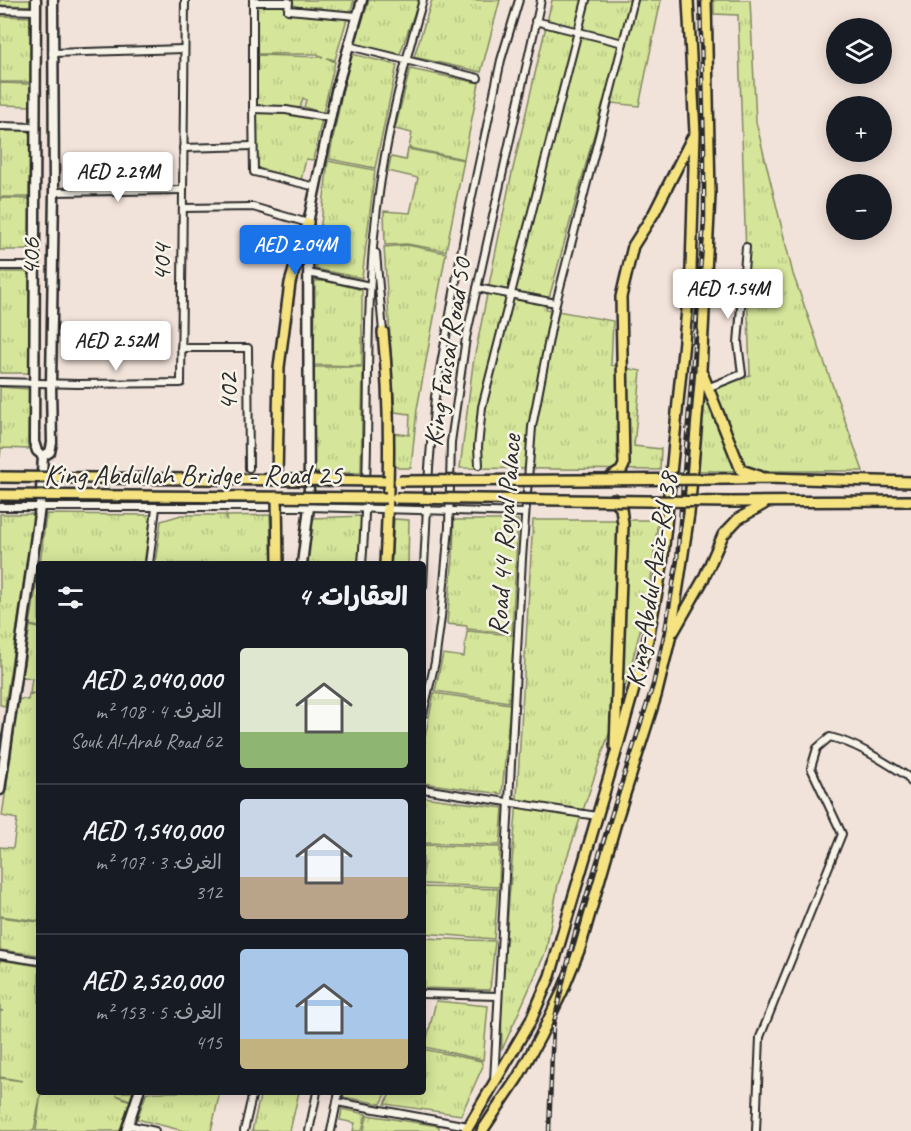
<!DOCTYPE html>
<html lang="ar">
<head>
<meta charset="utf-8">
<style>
	:root { --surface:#171b24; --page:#242831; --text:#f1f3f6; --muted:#9ea1a6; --line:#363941; --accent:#1a73e8 }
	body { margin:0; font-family:Caveat,"Playpen Sans Arabic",sans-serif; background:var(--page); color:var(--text); direction:rtl; height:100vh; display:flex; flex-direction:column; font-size:22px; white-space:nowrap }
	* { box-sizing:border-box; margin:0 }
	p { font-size:20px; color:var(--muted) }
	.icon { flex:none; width:33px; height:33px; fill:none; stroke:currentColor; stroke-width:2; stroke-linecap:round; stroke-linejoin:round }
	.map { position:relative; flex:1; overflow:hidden; direction:ltr }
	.details { position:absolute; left:36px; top:561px; width:390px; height:534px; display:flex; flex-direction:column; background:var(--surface); border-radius:6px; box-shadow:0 3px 15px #0003; direction:rtl }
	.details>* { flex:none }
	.fabs { position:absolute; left:826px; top:18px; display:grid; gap:12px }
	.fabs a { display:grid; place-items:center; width:66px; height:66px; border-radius:50%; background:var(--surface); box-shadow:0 3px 15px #0003; font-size:30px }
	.price { position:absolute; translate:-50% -51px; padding:0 14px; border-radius:6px; background:#fff; color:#222; font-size:20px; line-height:39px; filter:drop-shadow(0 2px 3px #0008) }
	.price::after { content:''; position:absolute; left:50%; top:36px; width:18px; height:14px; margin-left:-9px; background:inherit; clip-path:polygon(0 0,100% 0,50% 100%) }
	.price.selected { background:var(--accent); color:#fff }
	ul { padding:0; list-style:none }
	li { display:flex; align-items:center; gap:18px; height:150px; padding:0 18px }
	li+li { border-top:2px solid var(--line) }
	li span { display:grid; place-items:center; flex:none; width:168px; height:120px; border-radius:6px; color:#555 }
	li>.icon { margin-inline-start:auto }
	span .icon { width:72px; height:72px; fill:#fffc; stroke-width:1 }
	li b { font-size:26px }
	h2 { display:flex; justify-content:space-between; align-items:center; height:72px; padding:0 18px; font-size:26px }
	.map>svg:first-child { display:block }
</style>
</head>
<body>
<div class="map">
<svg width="911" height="1131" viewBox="0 0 911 1131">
	<defs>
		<pattern id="park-tufts" width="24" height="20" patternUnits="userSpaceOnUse" patternTransform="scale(1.5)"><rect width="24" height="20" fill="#d5e599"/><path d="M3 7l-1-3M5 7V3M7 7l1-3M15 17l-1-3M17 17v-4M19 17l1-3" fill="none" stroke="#b7c584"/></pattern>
	</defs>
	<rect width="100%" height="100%" fill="#f2e3da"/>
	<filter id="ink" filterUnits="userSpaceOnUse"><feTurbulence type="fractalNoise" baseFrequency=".0167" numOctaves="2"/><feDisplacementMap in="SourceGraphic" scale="12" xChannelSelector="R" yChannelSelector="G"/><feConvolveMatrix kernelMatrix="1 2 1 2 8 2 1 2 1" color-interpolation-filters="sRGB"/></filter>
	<g filter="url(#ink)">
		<!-- park -->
		<g fill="url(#park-tufts)" stroke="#808862" stroke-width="1.5">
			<path d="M0,0H32V6L0,5Z"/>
			<path d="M257,0H354L350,13L322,10L321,7H294L293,0Z"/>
			<path d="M369,0H419L400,54L355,44Z"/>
			<path d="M432,0H500L481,72L414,57Z"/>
			<path d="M552,0H661L639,106L603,102L546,309L613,321L611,365L641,371L634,446L661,449L660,470L460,468L473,364L509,186Z"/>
			<path d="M714,0H750L756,122L793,274L863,471H697L703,393L750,375L738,15L714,14Z"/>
			<path d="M257,6H286V12L329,14L347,19L335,60L327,58L335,62L323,113L304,107L306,100L303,98L300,108H256L257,55L323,57L317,54H257Z"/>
			<path d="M0,16L30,17L31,82H0Z"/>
			<path d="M352,54L397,65L375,168L329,159L343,88Z"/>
			<path d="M410,69L479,83L464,159L409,148L412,133L395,129Z"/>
			<path d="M0,83L31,84V106L0,105Z"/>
			<path d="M256,113L299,114L322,119L313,160L306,159L301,180L254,167Z"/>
			<path d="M0,131H30L29,197H0Z"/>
			<path d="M408,149L464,160L446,251L407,244L385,245L384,211L410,213L418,178L388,171L391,157L406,160Z"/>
			<path d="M328,161L375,170L362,278L316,269Z"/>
			<path d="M0,198L30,199L29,250H0Z"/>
			<path d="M407,245L446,253L417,409L411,468H398L394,464L393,433L409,435L410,414L395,412L384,247Z"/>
			<rect x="0" y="272" width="29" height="101"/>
			<path d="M315,281H327L362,290V366L314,365Z"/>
			<path d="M313,367H363L361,473H313Z"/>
			<path d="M0,387L29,389L28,449L1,448L0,458Z"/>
			<path d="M0,514H34L5,706L0,705Z"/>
			<path d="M46,514L151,515L144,564H40Z"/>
			<path d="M181,515H226V520L227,516L270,515L272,564H155L161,521Z"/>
			<path d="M362,516L358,564H307L313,518Z"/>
			<path d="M394,519L409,520L408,564H391Z"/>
			<path d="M454,520H518L512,633L467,629V626L447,624L453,556Z"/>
			<path d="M533,520H658L649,596L627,681L558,884L546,951L502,1050L501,1000L516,813Z"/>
			<path d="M39,569V627L30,625Z"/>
			<path d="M30,626L39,628V694L30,693L32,678L22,677Z"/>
			<path d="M467,631L514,635L509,702L435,691L443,654L464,657Z"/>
			<path d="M434,693L510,704L502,794L423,783V746Z"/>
			<path d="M29,694L39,695V921L0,916V847L13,848L17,819L2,816L19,699L28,700Z"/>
			<path d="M423,797L503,808L500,845L423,843Z"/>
			<path d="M423,845L500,847L499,887L423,884Z"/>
			<path d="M423,887L498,889L494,939L423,933Z"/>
			<path d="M0,917L39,922V955L0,950Z"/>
			<path d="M423,938L495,941L490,990L423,988Z"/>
			<path d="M0,960L39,966V1092H133L130,1100L116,1095L130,1101L120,1131H36L41,1092L34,1131H0V1078L23,1081L0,1077V1011H3L0,1010Z"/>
			<path d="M436,1001L488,1006L483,1060L425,1047Z"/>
			<path d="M423,1049L481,1061L483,1066L461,1115L385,1104L391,1092H423Z"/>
			<path d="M147,1092H220L211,1131H184L137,1119Z"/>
			<path d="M261,1092H299L290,1131H252Z"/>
			<path d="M344,1092H387L381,1104L343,1097Z"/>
			<path d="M342,1109L366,1114L362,1131H353L355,1123L340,1120Z"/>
			<path d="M367,1115L439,1126V1131H364Z"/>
		</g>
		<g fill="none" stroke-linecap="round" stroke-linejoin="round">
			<defs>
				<g id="street">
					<path d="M253,0V109L286,110L330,118"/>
					<path d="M253,2H289L288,10L357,16"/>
					<path d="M0,10L36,11"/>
					<path d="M535,21L623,43"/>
					<path d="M349,46L478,78"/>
					<path d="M52,53L184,49"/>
					<path d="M253,109L254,172L316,187"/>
					<path d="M0,126L36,127"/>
					<path d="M183,148L253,146"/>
					<path d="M54,192L183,190"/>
					<path d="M183,208L253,207L308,223"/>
					<path d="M376,253L383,332"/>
					<path d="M0,266H35"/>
					<path d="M308,273L370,286"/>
					<path d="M477,288L556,303"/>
					<path d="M181,348H248L249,468"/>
					<path d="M0,382L77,384L181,383L185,0"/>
					<path d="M707,388L742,374L738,343L746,247"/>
					<path d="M479,465L478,447L482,407L586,0"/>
					<path d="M0,507H309L525,513"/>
					<path d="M149,564L156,508"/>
					<path d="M362,564C371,455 364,345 374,236C381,156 400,77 423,0"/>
					<path d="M423,586L429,468L435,397L469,210L501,60L519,0"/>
					<path d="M423,714L435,662L441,617L449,527L451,442L466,338L541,0"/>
					<path d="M423,789L597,816"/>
					<path d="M0,955L39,961"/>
					<path d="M423,994L498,996"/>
					<path d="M494,1081L522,558L532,427L556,303L634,0"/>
					<path d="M337,1102L468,1126"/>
					<path d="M128,1125L155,1131"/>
					<path d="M244,1131L253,1092"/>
					<path d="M309,1131L317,1092"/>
					<path d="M331,1131L339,1092"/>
					<path d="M756,1131L760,1037L842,834L811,768L817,748L830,737C858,744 883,761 907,776L911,782"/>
				</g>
				<g id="secondary">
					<path d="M36,0L34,442L37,451L43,456L50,452L52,443L51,384L54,192L53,0"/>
					<path d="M302,564L309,507L308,223L336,91L362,0"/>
					<path d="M0,790L40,507L43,456"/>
					<path d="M126,1131L139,1092"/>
				</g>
				<g id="primary">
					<path d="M383,332C391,410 389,487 385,564"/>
					<path d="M703,375L741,470L759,476"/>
					<path d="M610,478L621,471L624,465L621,297L633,246L654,213L692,138"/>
					<path d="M732,479L767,478L911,482"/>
					<path d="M277,480L279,367L290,283L308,223"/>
					<path d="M613,499L621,508L623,524L615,746"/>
					<path d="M730,502L911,501"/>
					<path d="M674,631L703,580L723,535L738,519L764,504"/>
					<path d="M466,1131L531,1020L550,976L615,756L648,639L662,566L691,269L695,133L688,0"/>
					<path d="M482,1131L518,1077L540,1037L562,992L580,948L617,819L656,696L670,639L689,514L701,370L710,195L706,0"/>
				</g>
			</defs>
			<!-- street casing -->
			<use href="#street" stroke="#2b2b2b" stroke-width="10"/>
			<!-- secondary casing -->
			<use href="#secondary" stroke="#2b2b2b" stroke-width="13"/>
			<!-- primary casing -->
			<use href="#primary" stroke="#2b2b2b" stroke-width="14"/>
			<!-- street -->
			<use href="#street" stroke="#f7f3e8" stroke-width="6"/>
			<!-- secondary -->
			<use href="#secondary" stroke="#f7f3e8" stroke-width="8"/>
			<!-- primary -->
			<use href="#primary" stroke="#f5e382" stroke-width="9"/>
			<defs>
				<path id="rail" d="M549,1131L553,1027L563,982L575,933L613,810L653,685L665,631L677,560L704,222V147L700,0"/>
			</defs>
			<!-- rail casing -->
			<use href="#rail" stroke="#2b2b2b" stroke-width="4.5"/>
			<!-- rail -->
			<use href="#rail" stroke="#f7f3e8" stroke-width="2" stroke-dasharray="7" stroke-linecap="butt"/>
			<defs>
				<g id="primary-bridge">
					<path d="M0,477L385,481"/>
					<path d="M399,481L732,479"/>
					<path d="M0,495L386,498"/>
					<path d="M277,497L278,564"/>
					<path d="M396,498L730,502"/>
				</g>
			</defs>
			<!-- primary-bridge casing -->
			<use href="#primary-bridge" stroke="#2b2b2b" stroke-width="14" stroke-linecap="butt"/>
			<!-- primary-bridge -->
			<use href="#primary-bridge" stroke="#f5e382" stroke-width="9"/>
		</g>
	</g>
	<g text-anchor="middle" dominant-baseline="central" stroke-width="5" stroke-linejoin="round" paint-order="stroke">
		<!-- street labels -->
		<g font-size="28" fill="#2b2b2b" stroke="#f7f3e8">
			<text transform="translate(30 257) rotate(-89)">406</text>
			<text transform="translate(161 263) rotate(-89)">404</text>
			<text transform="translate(447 352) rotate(-81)">King Faisal Road 50</text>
			<text transform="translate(227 392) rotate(-90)">402</text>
			<text x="193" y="474">King Abdullah Bridge - Road 25</text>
			<text transform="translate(504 535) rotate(-86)">Road 44 Royal Palace</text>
			<text transform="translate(651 580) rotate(-81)">King-Abdul-Aziz-Rd 38</text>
		</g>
	</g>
</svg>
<div class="fabs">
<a><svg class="icon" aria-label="layers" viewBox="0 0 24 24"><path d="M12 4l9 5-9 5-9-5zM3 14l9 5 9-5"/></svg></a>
<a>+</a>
<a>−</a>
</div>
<b class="price" style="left:118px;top:203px">AED 2.29M</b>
<b class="price selected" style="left:295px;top:276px">AED 2.04M</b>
<b class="price" style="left:728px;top:320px">AED 1.54M</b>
<b class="price" style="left:116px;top:372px">AED 2.52M</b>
<section class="details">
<h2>العقارات: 4<svg class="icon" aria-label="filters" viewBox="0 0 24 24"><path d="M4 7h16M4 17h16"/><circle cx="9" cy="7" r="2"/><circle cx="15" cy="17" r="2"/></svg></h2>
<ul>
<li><span style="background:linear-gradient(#dfe7d0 70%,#8fb573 0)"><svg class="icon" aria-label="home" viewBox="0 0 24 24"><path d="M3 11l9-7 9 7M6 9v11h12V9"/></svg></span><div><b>AED 2,040,000</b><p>الغرف: 4 · 108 m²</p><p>Souk Al-Arab Road 62</p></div></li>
<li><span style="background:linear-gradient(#c9d6e8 65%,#b9a48a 0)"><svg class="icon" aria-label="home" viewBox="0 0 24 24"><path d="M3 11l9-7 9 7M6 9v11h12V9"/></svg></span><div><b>AED 1,540,000</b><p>الغرف: 3 · 107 m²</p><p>312</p></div></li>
<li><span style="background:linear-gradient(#a9c7e8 75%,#c2b280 0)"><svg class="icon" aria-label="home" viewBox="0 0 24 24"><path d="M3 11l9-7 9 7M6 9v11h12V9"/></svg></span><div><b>AED 2,520,000</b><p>الغرف: 5 · 153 m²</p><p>415</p></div></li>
</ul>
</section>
</div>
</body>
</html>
